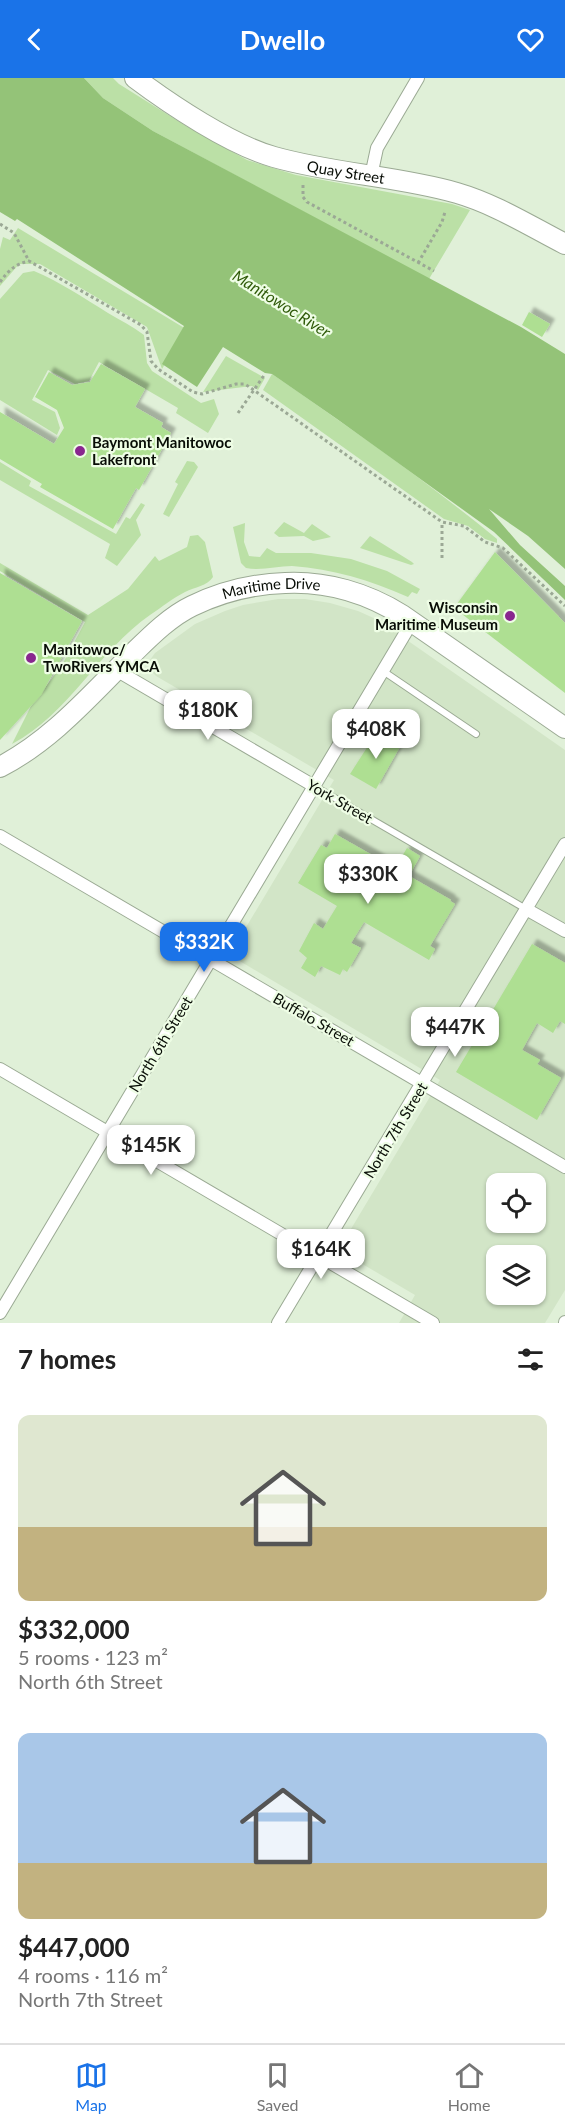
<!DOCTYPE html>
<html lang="en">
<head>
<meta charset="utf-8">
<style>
	:root { --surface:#fff; --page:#f6f6f6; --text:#222; --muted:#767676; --line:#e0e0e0; --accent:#1a73e8 }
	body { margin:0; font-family:Lato,sans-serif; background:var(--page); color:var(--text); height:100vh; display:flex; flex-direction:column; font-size:22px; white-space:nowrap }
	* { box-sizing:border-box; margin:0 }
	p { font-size:20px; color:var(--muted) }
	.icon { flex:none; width:33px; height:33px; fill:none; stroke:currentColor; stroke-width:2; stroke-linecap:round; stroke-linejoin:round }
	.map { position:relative; height:1245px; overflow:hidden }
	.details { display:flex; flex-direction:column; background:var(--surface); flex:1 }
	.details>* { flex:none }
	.controls { position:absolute; left:486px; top:1095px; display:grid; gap:12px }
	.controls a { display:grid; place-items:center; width:60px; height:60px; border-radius:12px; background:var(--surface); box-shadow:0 2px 4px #0004; font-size:30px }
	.price { position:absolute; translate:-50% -51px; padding:0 14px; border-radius:12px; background:#fff; color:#222; font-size:20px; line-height:39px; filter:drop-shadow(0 2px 3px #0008) }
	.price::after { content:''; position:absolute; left:50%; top:36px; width:18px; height:14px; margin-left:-9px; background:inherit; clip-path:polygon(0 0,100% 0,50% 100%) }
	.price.active { background:var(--accent); color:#fff }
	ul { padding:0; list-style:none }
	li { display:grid; align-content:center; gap:12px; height:318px; padding:0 18px }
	li span { display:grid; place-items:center; height:186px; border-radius:12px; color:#555 }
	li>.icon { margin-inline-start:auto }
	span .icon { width:108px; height:108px; fill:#fffc; stroke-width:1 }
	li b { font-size:26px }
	h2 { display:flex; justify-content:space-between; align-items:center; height:72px; padding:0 18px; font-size:26px }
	header { display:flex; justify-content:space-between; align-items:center; height:78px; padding:0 18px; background:var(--accent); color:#fff; font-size:27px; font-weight:700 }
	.menu { display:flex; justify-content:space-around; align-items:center; height:84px; border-top:2px solid var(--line); background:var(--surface); font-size:16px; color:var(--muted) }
	.menu a { display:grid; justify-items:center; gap:3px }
	.menu .active { color:var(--accent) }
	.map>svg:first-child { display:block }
</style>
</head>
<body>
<header><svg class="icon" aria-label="back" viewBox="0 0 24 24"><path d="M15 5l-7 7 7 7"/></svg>Dwello<svg class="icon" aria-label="heart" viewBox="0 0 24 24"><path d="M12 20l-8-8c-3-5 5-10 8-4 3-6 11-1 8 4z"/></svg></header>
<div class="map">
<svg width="565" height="1245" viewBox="0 0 565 1245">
	<defs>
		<filter id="shadow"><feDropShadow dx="5" dy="-5" stdDeviation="1.5" flood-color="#0004"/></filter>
	</defs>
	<rect width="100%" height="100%" fill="#e0f0d8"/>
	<!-- built -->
	<path fill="#d2e5c7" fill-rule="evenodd" d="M278,521H305L330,525L358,533L378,542L565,672V1212L545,1245H399L415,1217L342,1174L340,1170L342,1166L440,1002L233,879L232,873L236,866L334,702L156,598L152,594L150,587V582L155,575L195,546L225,533L243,527ZM496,1106H536V1144H496ZM496,1178H536V1216H496Z"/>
	<!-- green -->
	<g fill="#bbe0a6">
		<path d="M84,0H113L119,6L186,48L247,82L296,97L452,126L470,132L429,201L153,53L103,20Z"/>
		<path d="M18,150L186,251L162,291L147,249L40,186H19L0,208V171L3,159L10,162Z"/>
		<path d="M34,193C60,204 84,220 108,235C120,242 132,248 144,257L147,285L152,293L201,325L214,321L219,336L208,355L176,335L178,330L99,284L89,303L75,306L48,292L32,322L55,334L60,350L57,357L0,322V221L23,195Z"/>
		<path d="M226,278L265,300L258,312L252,308L203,314Z"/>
		<path d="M272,296C349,349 425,402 497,461V465L485,461L468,448L444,441L263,312Z"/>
		<path d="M187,383L194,384L198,389L169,439L163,436L178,406L175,404Z"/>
		<path d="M0,384L31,403L29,408L116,456L126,439L130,441L141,425L145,427L136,442L141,457L117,488L105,480L110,466L0,402Z"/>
		<path d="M284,444L304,455L312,446L331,459L313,463L304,458L279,459L274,455Z"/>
		<path d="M245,445L244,464L249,478L260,479L267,470L276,475H311L351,481L387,493L420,511L417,516L412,514L408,519C370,502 333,491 292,488C277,488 261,493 246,490L241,485L233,449Z"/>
		<path d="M198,457L205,464L213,499C207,508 195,509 185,514C173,520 162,529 150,537C98,573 69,636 12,666L31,628L62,587L85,544L0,493V485L88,537L128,511L155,478L159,483L187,469L190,458Z"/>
		<path d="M370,458L412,484L414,486L411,487L360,470Z"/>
	</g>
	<!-- water -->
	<path fill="#94c378" d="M0,0H84L103,20L153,53L521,249L565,276V491L528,458L489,431L520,467L565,508V522L494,454L337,341L272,296L265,295L223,269L197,309L162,286L184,248L17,141L15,143L0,134Z"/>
	<!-- building -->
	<g fill="#aedf92" filter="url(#shadow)">
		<path d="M529,234L550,246L542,259L522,247Z"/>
		<path d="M101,286L145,311L135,329L163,345L161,349L171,355L139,412L136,410L113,451L40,409L42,406L0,381V334L54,366L64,350L57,332L35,319L49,294L72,307L90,304Z"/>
		<path d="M495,474L565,545V615L454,530Z"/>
		<path d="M0,495L82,543L41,617L0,662Z"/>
		<path d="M377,654L401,667L376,711L350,696Z"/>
		<path d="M335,756L395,790L407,770L420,778L409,798L451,822L450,823L455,826L430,868L435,871L429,882L364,844L351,865L361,870L347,894L343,891L340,897L321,888L315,899L301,890L307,880L299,873L314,845L323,851L337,828L298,805L321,767L327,770Z"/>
		<path d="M532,866L565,885V946L560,943L553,955L537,945L522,972L540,982L537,986L561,1000L537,1042L456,994Z"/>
	</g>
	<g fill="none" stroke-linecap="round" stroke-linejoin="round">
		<defs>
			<g id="service">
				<path d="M383,593L476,656"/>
				<path d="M314,708L526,831"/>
			</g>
			<g id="minor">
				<path d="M371,98L377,70L418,0"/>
				<path d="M116,592L314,708"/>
				<path d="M0,758L565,1089"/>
				<path d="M526,831L565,853"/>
				<path d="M0,991L433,1245"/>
				<path d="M0,1235L412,544"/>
				<path d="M278,1245L565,766"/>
				<path d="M565,1245V1244"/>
			</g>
			<g id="primary">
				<path id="s1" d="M135,0C171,27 231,67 274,79C334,96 398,98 457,115C495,126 530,148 565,166"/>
				<path id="s2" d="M0,689C50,663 86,622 125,583C145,564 167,540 192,528C221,514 252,506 285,505C326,503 367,515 402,537L565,650"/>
			</g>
		</defs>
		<!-- service casing -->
		<use href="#service" stroke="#9baa94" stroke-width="8"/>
		<!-- minor casing -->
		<use href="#minor" stroke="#9baa94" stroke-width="14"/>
		<!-- primary casing -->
		<use href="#primary" stroke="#9baa94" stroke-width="22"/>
		<!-- path -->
		<g stroke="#9ba895" stroke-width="3" stroke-dasharray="3 3" stroke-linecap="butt">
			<path d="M303,107V119L307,124L434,193"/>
			<path d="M0,146L14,155L29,183"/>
			<path d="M418,185L442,144L445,134"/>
			<path d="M0,204C8,193 15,186 29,183L141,247L147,254L151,283L158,291L193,314L202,316L236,306H245L442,444L464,448L485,464L503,470L565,528"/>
			<path d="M238,335L265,296"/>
			<path d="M442,480V444"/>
		</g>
		<!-- service -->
		<use href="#service" stroke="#fff" stroke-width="6"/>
		<!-- minor -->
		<use href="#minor" stroke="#fff" stroke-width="12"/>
		<!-- primary -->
		<use href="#primary" stroke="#fff" stroke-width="20"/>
	</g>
	<!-- markers -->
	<g fill="#89278f" stroke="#eefde5" stroke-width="2">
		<circle cx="80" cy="373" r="6"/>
		<circle cx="510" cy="538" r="6"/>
		<circle cx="31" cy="580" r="6"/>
	</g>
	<g text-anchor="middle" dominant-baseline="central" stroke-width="4.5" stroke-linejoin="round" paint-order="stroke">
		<!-- street labels -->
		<g font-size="15" fill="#080d06" stroke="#eefde5">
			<text stroke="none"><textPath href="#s1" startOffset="234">Quay Street</textPath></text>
			<text stroke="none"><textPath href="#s2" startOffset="334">Maritime Drive</textPath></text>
			<text transform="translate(340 723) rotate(30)">York Street</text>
			<text transform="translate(314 941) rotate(30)">Buffalo Street</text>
			<text transform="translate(160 966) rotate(-59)">North 6th Street</text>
			<text transform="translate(395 1052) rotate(-59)">North 7th Street</text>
		</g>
		<!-- poi labels -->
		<g font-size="15" font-weight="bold" fill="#080d06" stroke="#eefde5" text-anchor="start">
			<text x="92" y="364">Baymont Manitowoc<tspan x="92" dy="17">Lakefront</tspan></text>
			<text x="498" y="529" text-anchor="end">Wisconsin<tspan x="498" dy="17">Maritime Museum</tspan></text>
			<text x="43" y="571">Manitowoc/<tspan x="43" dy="17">TwoRivers YMCA</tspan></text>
		</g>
		<!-- water labels -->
		<g font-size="16" font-style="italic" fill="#2f5a09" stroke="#eefde5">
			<text transform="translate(282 225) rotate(32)">Manitowoc River</text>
		</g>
	</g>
</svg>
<div class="controls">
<a><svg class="icon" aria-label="locate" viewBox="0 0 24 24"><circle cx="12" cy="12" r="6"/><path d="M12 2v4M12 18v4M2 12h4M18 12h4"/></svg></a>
<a><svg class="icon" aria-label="layers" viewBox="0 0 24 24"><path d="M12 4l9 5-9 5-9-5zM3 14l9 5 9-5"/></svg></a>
</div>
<b class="price" style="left:208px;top:663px">$180K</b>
<b class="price" style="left:376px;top:682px">$408K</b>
<b class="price" style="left:368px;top:827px">$330K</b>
<b class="price active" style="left:204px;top:895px">$332K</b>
<b class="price" style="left:455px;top:980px">$447K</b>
<b class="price" style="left:151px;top:1098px">$145K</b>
<b class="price" style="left:321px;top:1202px">$164K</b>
</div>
<section class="details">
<h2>7 homes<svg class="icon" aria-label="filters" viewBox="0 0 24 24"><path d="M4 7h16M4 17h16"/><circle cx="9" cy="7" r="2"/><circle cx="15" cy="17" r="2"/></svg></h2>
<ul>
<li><span style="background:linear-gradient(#dfe7d0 60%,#c2b280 0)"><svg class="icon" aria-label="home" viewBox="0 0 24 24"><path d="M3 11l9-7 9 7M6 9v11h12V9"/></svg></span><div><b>$332,000</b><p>5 rooms · 123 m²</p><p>North 6th Street</p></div></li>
<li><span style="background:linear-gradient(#a9c7e8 70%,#c2b280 0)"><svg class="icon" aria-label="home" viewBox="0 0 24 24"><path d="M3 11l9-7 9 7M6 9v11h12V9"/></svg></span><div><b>$447,000</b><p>4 rooms · 116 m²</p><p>North 7th Street</p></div></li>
</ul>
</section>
<nav class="menu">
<a class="active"><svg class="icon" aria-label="map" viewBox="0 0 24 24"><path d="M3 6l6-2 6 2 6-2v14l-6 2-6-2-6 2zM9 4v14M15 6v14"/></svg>Map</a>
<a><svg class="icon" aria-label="saved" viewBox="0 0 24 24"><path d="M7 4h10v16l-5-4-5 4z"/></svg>Saved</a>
<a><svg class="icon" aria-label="home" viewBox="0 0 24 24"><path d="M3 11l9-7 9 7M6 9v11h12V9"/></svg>Home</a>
</nav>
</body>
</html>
